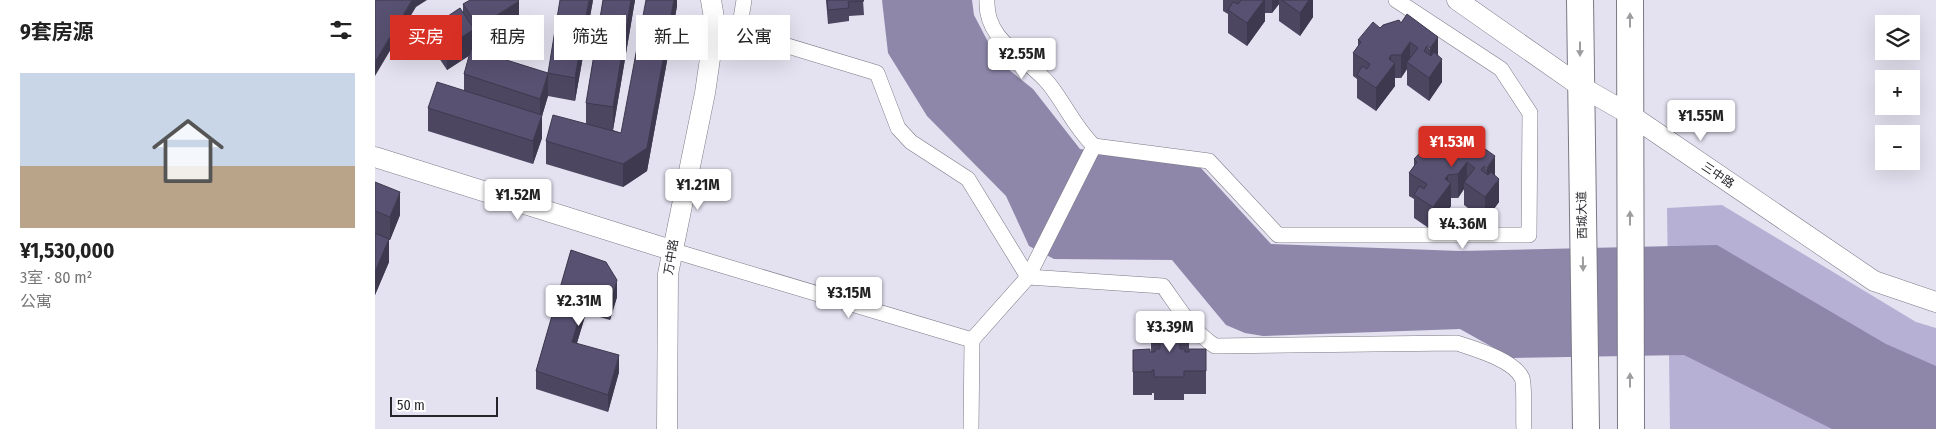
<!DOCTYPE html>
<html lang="zh">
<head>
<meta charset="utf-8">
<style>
	:root { --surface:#fff; --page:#f2f2f2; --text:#222; --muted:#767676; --accent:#d93025 }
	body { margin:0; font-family:"Fira Sans Condensed","Noto Sans SC",sans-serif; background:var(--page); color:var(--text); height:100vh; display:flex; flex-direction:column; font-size:19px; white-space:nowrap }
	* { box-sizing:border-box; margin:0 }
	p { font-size:16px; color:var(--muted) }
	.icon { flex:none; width:28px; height:28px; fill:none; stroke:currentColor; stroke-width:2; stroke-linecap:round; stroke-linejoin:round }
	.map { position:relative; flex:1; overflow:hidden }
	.drawer { display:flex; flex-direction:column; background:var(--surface); width:375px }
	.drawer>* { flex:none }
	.banner { position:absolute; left:15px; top:15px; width:475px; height:45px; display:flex; gap:10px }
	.fabs { position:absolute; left:1500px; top:15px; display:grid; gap:10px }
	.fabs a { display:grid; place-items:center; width:45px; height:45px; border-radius:0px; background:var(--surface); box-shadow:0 5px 20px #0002; font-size:25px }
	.scale { position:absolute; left:15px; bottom:12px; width:108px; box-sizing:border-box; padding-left:5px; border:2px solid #26252b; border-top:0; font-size:14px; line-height:18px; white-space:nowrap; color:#26252b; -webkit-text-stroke:4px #fff; paint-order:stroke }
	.price { position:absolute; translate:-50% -42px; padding:0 11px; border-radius:5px; background:#fff; color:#222; font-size:16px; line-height:32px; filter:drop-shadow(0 1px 2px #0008) }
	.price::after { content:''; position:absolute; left:50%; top:30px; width:15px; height:11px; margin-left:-8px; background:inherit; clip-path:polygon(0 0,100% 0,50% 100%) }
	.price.on { background:var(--accent); color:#fff }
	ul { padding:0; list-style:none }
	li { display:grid; align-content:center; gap:10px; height:265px; padding:0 20px }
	li span { display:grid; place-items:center; height:155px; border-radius:0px; color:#555 }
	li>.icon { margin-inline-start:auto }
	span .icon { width:90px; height:90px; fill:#fffc; stroke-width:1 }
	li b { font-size:21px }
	h2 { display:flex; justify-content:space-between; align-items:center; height:60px; padding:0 20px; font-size:21px }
	.tag { padding:0 18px; border-radius:0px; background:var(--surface); box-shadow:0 5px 20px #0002; font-size:18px; line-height:45px }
	.tag.on { background:var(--accent); color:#fff }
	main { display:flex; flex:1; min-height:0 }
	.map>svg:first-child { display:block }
</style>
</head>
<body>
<main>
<section class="drawer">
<h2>9套房源<svg class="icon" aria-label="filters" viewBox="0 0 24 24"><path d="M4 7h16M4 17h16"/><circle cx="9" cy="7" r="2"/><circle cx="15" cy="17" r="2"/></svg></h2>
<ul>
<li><span style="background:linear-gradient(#c9d6e8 60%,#b9a48a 0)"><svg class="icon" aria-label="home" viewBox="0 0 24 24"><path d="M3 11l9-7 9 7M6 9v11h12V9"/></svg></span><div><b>¥1,530,000</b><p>3室 · 80 m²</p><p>公寓</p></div></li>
</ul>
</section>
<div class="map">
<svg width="1561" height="429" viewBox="0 0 1561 429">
	<rect width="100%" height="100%" fill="#e4e1f0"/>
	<!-- green -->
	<path fill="#b7b0d5" d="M1347,205L1541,322L1561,328V429H1295L1292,208Z"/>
	<!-- water -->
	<path fill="#8e87aa" d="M507,0H597L599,15L623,61L658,89L705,149L826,168L896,244L1085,251L1342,245L1511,344L1561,366V429H1457L1309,355L1137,358L1085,329L888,336L870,333L851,325L797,260L679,259L654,246L631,196L552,116L513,53Z"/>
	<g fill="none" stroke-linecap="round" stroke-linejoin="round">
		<defs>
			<g id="street">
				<path d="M612,0C610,42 651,56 674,84C690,104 700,128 719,146L834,161L903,235H1154L1155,113L1126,69L1021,0"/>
				<path d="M340,24L502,73L523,128L536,142L593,179L653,277"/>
				<path d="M364,31L369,0"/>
				<path d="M296,250L597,340L596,429"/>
				<path d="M653,277L719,146"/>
				<path d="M597,340L653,277L788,286C803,307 818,332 840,346L1082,343C1100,349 1139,360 1147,378C1150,385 1148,419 1149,429"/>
			</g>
			<g id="secondary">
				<path d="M1082,0L1205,86L1254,114L1499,281L1561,302"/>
				<path d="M0,157L296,250"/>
				<path d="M292,429L293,274L330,93L340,24L336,0"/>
			</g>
			<g id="highway">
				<path d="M1205,0L1211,429"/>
				<path d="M1255,0L1256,429"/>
			</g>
		</defs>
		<!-- street casing -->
		<use href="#street" stroke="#7b7986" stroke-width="16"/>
		<!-- secondary casing -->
		<use href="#secondary" stroke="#7b7986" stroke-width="21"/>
		<!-- highway casing -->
		<use href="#highway" stroke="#7b7986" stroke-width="28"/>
		<!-- street -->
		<use href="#street" stroke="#fff" stroke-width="15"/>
		<!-- secondary -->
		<use href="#secondary" stroke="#fff" stroke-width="20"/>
		<!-- highway -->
		<use href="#highway" stroke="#fff" stroke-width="26"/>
	</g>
	<!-- wall -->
	<g fill="#4c4661">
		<path d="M218,0L200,101L173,96V73Z"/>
		<path d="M228,0H260L238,130L246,133L302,0V6L272,171L248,187L171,164V141L211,124V103Z"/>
		<path d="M451,0H488L489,15L474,16V21L453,24Z"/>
		<path d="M848,0H938V17L925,36L904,21V4L897,13H890V21L872,46L853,33V14L848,11Z"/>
		<path d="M88,4L144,24L103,50L99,44V50L173,96L167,116V138L158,164L53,131V108L89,90V74L94,56L72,70L58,49V26L88,13Z"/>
		<path d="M1026,23L1063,56L1067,82L1054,101L1032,85V69L1026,78H1020V86L1001,111L982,98V79L978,76V53L983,46V40L1005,28Z"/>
		<path d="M1083,142L1120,176L1124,202L1110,221L1089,205V189L1083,198H1076V206L1058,231L1039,218V199L1034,196V173L1039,166V159L1062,147Z"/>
		<path d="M0,182L25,215L15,240H14V262L0,295Z"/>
		<path d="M196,250L242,297L235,320L211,313L202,343L244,372L233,412L161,389V371Z"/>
		<path d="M776,333L814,338V349H831V394H809V400H779V393H777V395H758V350L776,352Z"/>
	</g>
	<!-- shaded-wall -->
	<g fill="#3e394f">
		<path d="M37,0H52L41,7L0,76V62Z"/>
		<path d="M214,0H218L200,101V78Z"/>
		<path d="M256,0H260L238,130V107Z"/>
		<path d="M299,0H302V6L272,171L248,187V164Z"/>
		<path d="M889,0H890V21L872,46V23Z"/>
		<path d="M897,0H904V4L897,13Z"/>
		<path d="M934,0H938V17L925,36V13Z"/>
		<path d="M144,1V24L103,50V27Z"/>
		<path d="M99,29V52L72,70V47Z"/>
		<path d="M1063,37V60L1055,71V48Z"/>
		<path d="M1035,42V64L1032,62V69L1026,78V55Z"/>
		<path d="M1016,55V67L1020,63V86L1001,111V88L1014,59Z"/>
		<path d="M1067,59V82L1054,101V78Z"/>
		<path d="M173,73V96L167,116V138L158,164V141L165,120V99Z"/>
		<path d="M1120,156V180L1112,191V168Z"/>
		<path d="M1092,162V184L1089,182V189L1083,198V174Z"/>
		<path d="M1073,175V187L1076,183V206L1058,231V207L1070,179Z"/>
		<path d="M1124,179V202L1110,221V197Z"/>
		<path d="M25,192V215L15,240V217Z"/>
		<path d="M14,239V262L0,295V272Z"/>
		<path d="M242,280V297L235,320V303Z"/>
		<path d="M211,296V313L197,359V342Z"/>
		<path d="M244,355V372L233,412V395Z"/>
	</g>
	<!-- building -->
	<g fill="#585171" stroke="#3e394f">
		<path d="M0,0H37L0,62Z"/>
		<path d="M95,0H143L144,1L103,27L88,4Z"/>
		<path d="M185,0H214L200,78L173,73Z"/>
		<path d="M228,0H256L238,107L211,103Z"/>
		<path d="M271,0H299L272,148L248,164L171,141L178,115L246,133Z"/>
		<path d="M452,0H488L489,1L473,2L474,8L453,10Z"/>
		<path d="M866,0H889L872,23L853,10L858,2L863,4Z"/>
		<path d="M907,0H934L925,13Z"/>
		<path d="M85,8L99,29L72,47L58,26Z"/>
		<path d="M1032,14L1063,37L1055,48L1052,46L1049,51L1056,56L1059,52L1067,59L1054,78L1032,62L1043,48L1035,42L1026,55H1016L1014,59L1020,63L1001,88L982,75L987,66L992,69L995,64L978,53L986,42L983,40L998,22L1005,28L1008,25L1024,20L1026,23Z"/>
		<path d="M96,49L173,73L165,99L89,74Z"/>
		<path d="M62,82L167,115L158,141L53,108Z"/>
		<path d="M1089,134L1120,156L1112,168L1109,166L1106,170L1113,175L1116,172L1124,179L1110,197L1089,182L1100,168L1092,162L1083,174L1073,175L1070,179L1076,183L1058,207L1039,195L1044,186L1049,189L1052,184L1034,173L1042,162L1039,159L1055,142L1062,147L1064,144L1080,139L1083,142Z"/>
		<path d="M0,182L25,192L15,217L0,211Z"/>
		<path d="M0,233L14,239L0,272Z"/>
		<path d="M196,250L231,262L242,280L235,303L211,296L197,342L244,355L233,395L161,371Z"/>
		<path d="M812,322L811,338H814V342H805V349H810V352H814V349H831V371H809V377H779V370H777V372H758V350L775,349V352H780V349H785V343H776V333H780V323Z"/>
	</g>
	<!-- one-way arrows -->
	<defs><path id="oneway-solid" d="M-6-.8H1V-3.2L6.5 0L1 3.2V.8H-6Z" transform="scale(1.25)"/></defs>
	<g fill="#9d9da0">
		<use href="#oneway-solid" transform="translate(1255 20) rotate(-90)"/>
		<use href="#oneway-solid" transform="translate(1205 49) rotate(90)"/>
		<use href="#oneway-solid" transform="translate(1255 218) rotate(-90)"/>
		<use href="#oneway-solid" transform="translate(1208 264) rotate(89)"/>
		<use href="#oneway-solid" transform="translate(1255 380) rotate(-90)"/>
	</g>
	<g text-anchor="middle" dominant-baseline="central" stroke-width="5" stroke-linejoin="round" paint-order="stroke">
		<!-- street labels -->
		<g font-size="12" fill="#26252b" stroke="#fff">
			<text transform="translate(1343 175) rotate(34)">三中路</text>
			<text transform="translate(1207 215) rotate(-91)">西城大道</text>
			<text transform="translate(296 257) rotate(-81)">万中路</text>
		</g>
	</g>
</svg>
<div class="fabs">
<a><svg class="icon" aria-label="layers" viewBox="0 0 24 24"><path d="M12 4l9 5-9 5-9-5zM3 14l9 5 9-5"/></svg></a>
<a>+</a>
<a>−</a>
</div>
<div class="scale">50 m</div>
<b class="price" style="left:647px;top:80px">¥2.55M</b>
<b class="price" style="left:1326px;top:142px">¥1.55M</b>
<b class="price on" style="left:1077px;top:168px">¥1.53M</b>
<b class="price" style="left:323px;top:211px">¥1.21M</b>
<b class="price" style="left:143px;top:221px">¥1.52M</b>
<b class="price" style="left:1088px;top:250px">¥4.36M</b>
<b class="price" style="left:474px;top:319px">¥3.15M</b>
<b class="price" style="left:204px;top:327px">¥2.31M</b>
<b class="price" style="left:795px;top:353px">¥3.39M</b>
<div class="banner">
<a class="tag on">买房</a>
<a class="tag">租房</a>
<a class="tag">筛选</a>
<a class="tag">新上</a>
<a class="tag">公寓</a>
</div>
</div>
</main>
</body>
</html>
